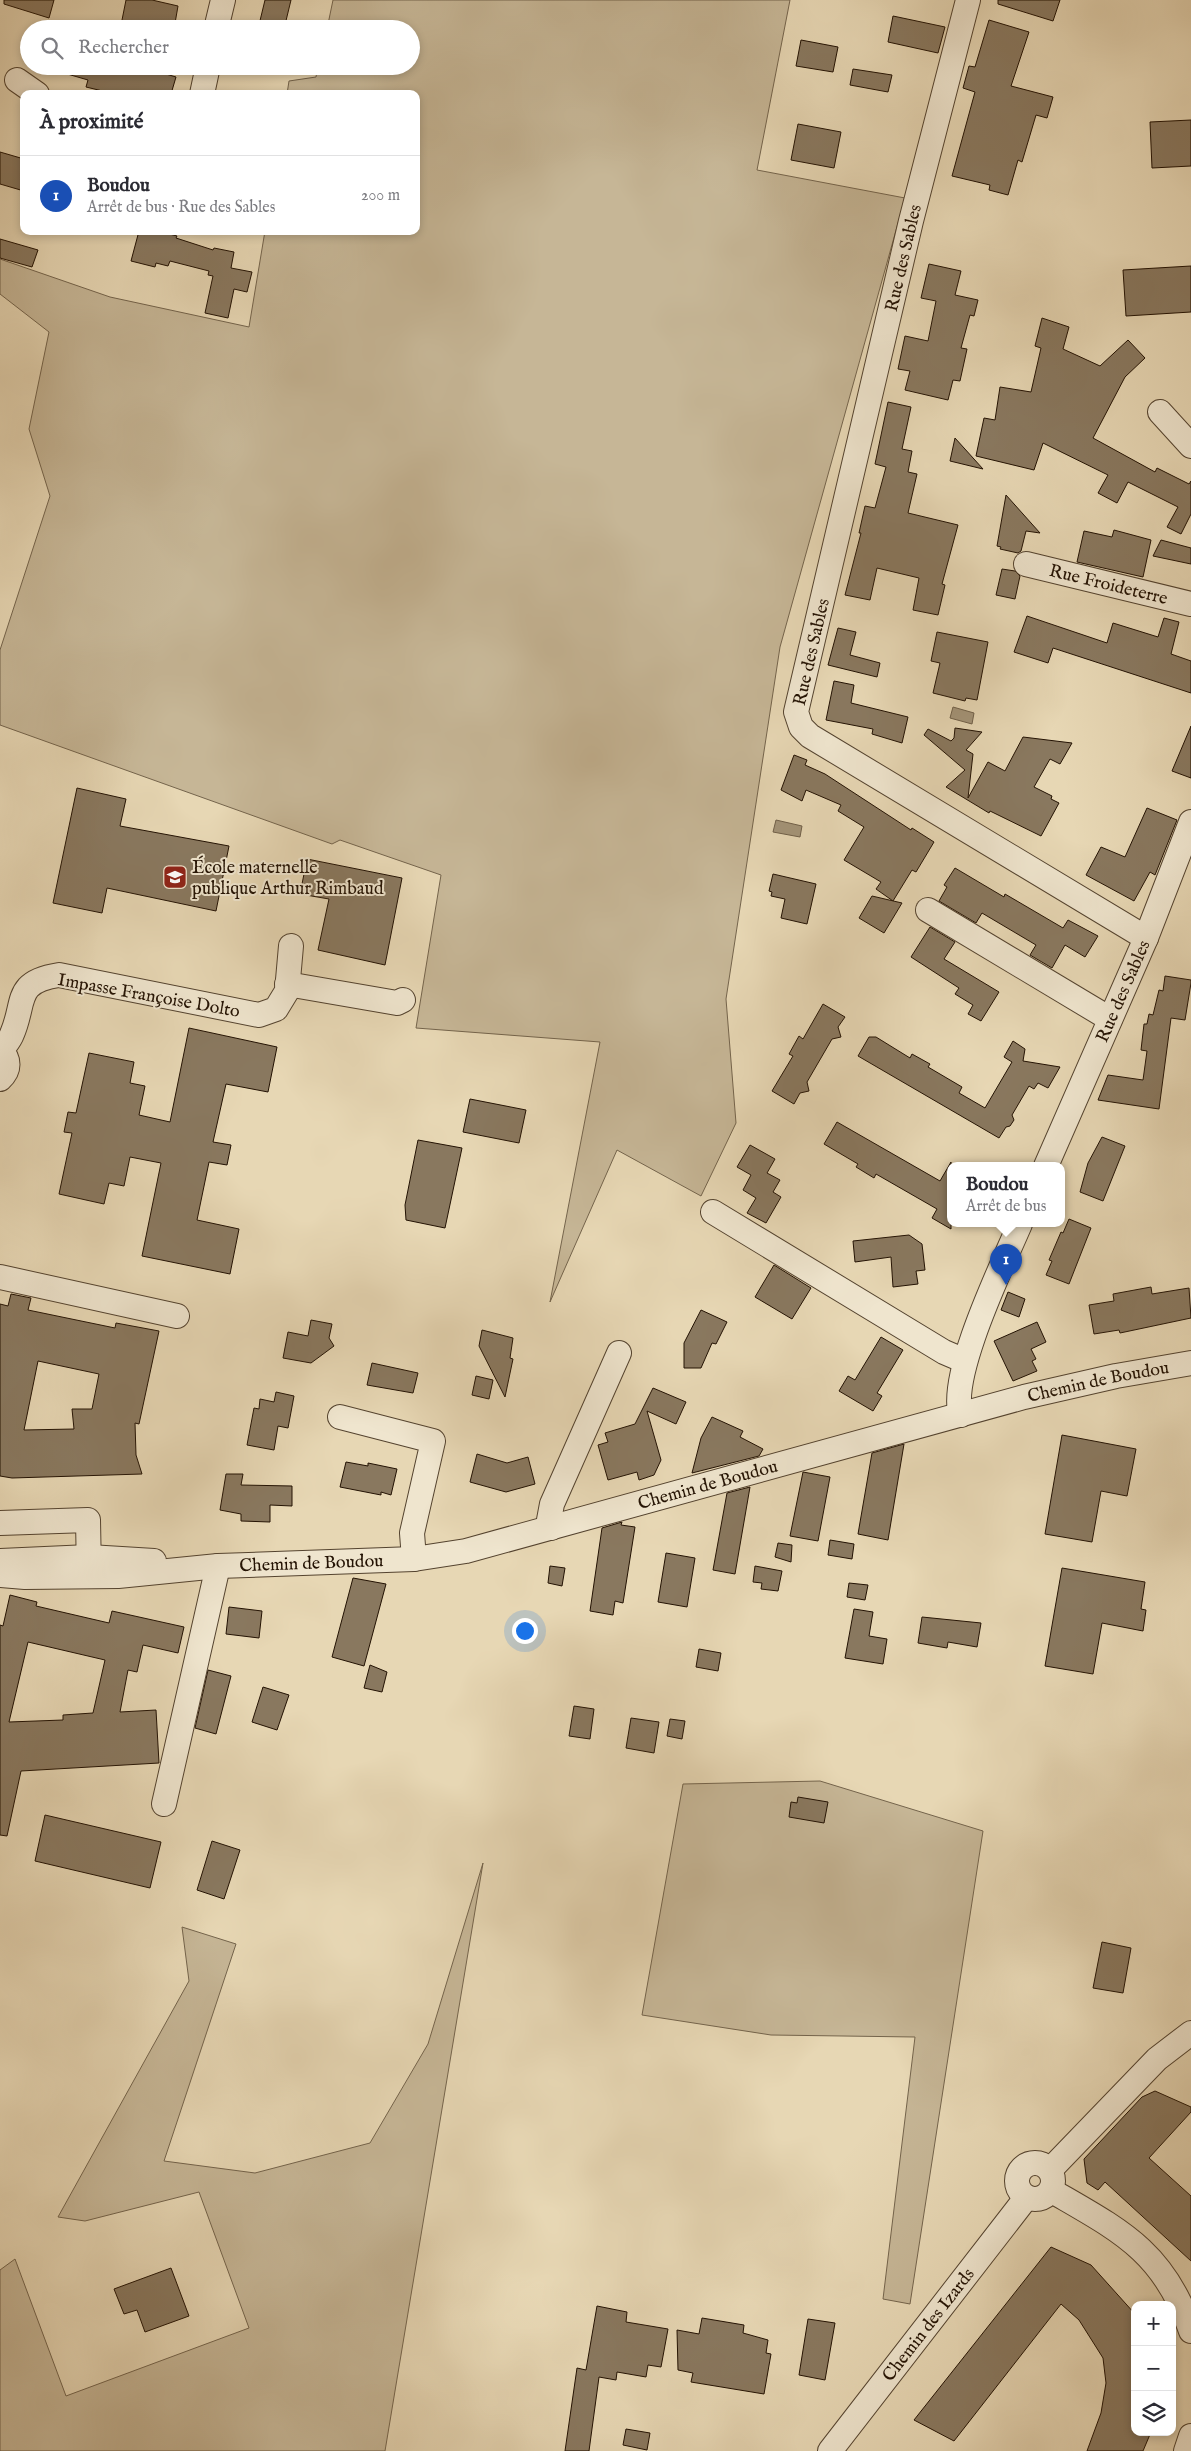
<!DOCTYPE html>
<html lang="fr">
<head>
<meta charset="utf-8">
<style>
	body { margin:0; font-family:"IM FELL English",serif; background:#f7f7f7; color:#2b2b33 }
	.controls { position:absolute; right:15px; bottom:15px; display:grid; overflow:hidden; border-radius:10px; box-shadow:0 2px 8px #0003 }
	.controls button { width:45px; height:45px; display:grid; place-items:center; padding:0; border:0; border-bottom:1px solid #e1e1e2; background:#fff; color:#2b2b33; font:25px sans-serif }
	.you { position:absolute; left:524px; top:1630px; width:18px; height:18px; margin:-12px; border:4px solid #fff; border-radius:50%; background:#1a73e8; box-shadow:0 0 0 8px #1a73e833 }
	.badge { display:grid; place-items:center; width:32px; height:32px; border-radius:50%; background:#8f2418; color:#fff; font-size:16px; font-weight:700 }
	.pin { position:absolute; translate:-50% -41px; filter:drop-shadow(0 1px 2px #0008) }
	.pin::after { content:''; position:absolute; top:26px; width:18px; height:15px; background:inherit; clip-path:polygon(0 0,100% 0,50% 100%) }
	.popup { position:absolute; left:947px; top:1162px; width:118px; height:65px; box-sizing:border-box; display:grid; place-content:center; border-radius:10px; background:#fff; filter:drop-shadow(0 1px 4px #0005); font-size:16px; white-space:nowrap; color:#7c7c81 }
	.popup b { font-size:19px; color:#2b2b33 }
	.popup::after { content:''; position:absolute; left:50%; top:100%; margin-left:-10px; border:10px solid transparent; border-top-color:#fff }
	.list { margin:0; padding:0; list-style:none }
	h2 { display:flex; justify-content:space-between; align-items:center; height:65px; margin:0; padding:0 20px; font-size:21px }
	h2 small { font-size:16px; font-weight:400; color:#7c7c81 }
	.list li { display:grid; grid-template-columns:32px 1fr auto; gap:15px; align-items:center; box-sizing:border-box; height:80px; padding:0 20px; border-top:1px solid #e1e1e2 }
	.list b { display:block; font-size:19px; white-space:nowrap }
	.list p { margin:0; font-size:16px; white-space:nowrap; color:#7c7c81 }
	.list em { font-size:16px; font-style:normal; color:#7c7c81 }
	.icon { flex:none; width:28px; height:28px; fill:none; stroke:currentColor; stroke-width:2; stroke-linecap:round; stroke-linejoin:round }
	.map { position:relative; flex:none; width:1191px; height:2451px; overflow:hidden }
	.search { position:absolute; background:#fff; box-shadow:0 2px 8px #0003; left:20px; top:20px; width:400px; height:55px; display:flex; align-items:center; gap:12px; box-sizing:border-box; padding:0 18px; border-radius:28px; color:#7c7c81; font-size:19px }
	.panel { position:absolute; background:#fff; box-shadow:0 2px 8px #0003; left:20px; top:90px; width:400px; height:145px; border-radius:10px }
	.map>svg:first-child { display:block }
	.green { fill:#c6b696; stroke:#74644c }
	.water { fill:#a49478; stroke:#706049 }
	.building { fill:#89785f; stroke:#231203; fill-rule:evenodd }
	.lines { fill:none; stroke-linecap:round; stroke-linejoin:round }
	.minor-casing { stroke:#54432f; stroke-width:26 }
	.minor { stroke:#efe5ce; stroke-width:24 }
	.labels { text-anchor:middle; stroke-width:4; stroke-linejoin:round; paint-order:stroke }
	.street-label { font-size:18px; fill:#231203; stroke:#efe5ce }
	.poi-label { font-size:18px; fill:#231203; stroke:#efe5ce; text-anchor:start }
</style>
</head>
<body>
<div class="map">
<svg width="1191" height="2451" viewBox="0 0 1191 2451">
	<rect width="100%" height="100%" fill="#e7d7b4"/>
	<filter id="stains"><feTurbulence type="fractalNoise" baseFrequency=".004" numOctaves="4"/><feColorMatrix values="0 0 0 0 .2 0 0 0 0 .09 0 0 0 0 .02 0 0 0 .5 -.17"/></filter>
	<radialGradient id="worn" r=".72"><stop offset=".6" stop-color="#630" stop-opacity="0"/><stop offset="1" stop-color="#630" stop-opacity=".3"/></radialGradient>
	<g class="green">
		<polygon points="333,0 790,0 757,170 905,198 780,647 726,999 736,1123 701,1196 617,1150 550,1302 600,1042 416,1028 441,875 340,840 332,844 0,725 0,650 50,496 29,429 49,332 0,294 0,259 110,297 249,327 265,231 416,231 416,94 287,94 289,81 316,77 318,66 411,66 411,29 327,29"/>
		<polygon points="820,1781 983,1831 910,2304 883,2299 915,2037 771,2035 642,2015 683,1784"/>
		<polygon points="483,1863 385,2451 0,2451 0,2270 15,2259 66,2396 249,2328 199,2192 85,2221 58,2217 189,1981 182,1927 236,1944 164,2161 255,2173 370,2143 428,2044"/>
	</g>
	<g class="water">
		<polygon points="953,707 974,713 972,724 950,718"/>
		<polygon points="776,820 802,826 800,837 773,832"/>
	</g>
	<g class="building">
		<polygon points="4,0 54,0 49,18 4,4"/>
		<polygon points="126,0 152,0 178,6 174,29 138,29 121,25"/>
		<polygon points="265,0 291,0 284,29 258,29"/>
		<polygon points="998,0 1060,0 1053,21 998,4"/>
		<polygon points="893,16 945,27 938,53 888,42"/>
		<polygon points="989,20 1029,32 1011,86 1053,97 1047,118 1036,115 1022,162 1018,160 1008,195 989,190 990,185 952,176 975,92 963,88 969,66 975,67"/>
		<polygon points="801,40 838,47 833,72 796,66"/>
		<polygon points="58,66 168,66 166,74 176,77 171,94 115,94 86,87 88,80 57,71"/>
		<polygon points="853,69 892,75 888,92 850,85"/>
		<polygon points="1191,120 1191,166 1152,168 1150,122"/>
		<polygon points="798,124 841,132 834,168 791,160"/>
		<polygon points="0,152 24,159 24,191 0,184"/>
		<polygon points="139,231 158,231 177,236 176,238 213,250 214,248 234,252 231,268 252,272 247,292 234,289 228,318 205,313 213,276 208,275 209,271 170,261 168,266 156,263 155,267 131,261"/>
		<polygon points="0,239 38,250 32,267 0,258"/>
		<polygon points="929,264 961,271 955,295 978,300 974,316 970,315 961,348 967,349 960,381 953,380 948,400 905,390 910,371 898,369 905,336 928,341 936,301 921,298"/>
		<polygon points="1191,266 1191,312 1126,316 1123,270"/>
		<polygon points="1042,318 1069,327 1063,349 1100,366 1128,340 1145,358 1125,377 1093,438 1155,472 1157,468 1189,484 1191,481 1191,514 1181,534 1167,527 1178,507 1128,482 1117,503 1098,493 1108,475 1043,443 1034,470 976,456 984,418 995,420 1000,387 1031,392 1041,348 1035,346"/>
		<polygon points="888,402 911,407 902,449 912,451 908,472 917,474 908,513 958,525 942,584 945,585 938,615 913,610 919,578 877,568 870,600 845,595 861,533 859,533 865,506 875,508 886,467 875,464"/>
		<polygon points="955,438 983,469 950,461"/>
		<polygon points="1006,495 1040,533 1026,531 1021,551 1018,553 1000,549 1001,547 997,546"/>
		<polygon points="1114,530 1151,540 1143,577 1077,562 1084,531 1112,537"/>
		<polygon points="1161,540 1191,548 1191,564 1153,556"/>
		<polygon points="1002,569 1015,571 1020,576 1015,599 996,595"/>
		<polygon points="1027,616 1107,643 1113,623 1158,637 1164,618 1179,622 1171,654 1191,661 1191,693 1053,648 1048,663 1014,652"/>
		<polygon points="838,628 856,632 850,655 880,663 877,677 828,665"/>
		<polygon points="937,632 988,642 977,700 966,698 965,701 933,693 940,663 931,661"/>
		<polygon points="834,681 854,685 851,703 908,717 902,743 872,734 873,729 826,720"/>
		<polygon points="1191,726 1191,778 1172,771"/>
		<polygon points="955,728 982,732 966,750 973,754 968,798 988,762 1005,771 1023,737 1072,743 1060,764 1050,759 1034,787 1052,796 1051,799 1059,803 1041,836 990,811 989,813 946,787 965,770 924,735 928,729 951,741 954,738"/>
		<polygon points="794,755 807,760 805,765 825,774 911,830 912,828 934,842 916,872 912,870 893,901 876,889 881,882 844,860 864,827 838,811 841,805 806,790 802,801 781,790"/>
		<polygon points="77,788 126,799 120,826 229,846 216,911 107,888 102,913 53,903"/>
		<polygon points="1147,808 1177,820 1155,875 1150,872 1134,901 1086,875 1101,847 1125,857"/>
		<polygon points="307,859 402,878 385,965 318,950 329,899 300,894"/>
		<polygon points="955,868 1004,897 1005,894 1063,928 1068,920 1098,936 1085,957 1065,945 1052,968 1030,955 1036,945 982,913 976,923 939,901 947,887 944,885"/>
		<polygon points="773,874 816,884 807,924 781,918 785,899 771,896 772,892 769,891"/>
		<polygon points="872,896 902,903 884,933 859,918"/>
		<polygon points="930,927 955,942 944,959 999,992 981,1021 968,1014 973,1005 955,994 959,988 911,957"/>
		<polygon points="1165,976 1191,980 1191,983 1185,1020 1171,1018 1159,1109 1098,1100 1108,1075 1143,1080 1147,1051 1141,1050 1144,1024 1147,1024 1149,1014 1153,1015 1159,990 1163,991"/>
		<polygon points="823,1004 845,1017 838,1027 841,1037 832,1039 807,1082 809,1091 800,1093 794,1104 772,1091 793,1056 789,1054 799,1036 803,1039"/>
		<polygon points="189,1028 277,1047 268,1092 226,1084 213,1142 231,1145 227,1165 209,1162 197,1220 239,1229 230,1274 142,1256 161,1163 130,1157 124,1186 109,1183 104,1204 59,1194 72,1133 64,1132 68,1112 76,1113 89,1053 134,1062 130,1083 145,1086 139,1115 170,1122"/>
		<polygon points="869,1037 876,1037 910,1058 912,1054 930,1064 928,1067 962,1087 959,1093 985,1108 1012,1062 1004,1057 1013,1041 1025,1049 1023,1061 1060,1067 1048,1088 1038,1083 1034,1089 1029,1086 1012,1115 1014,1120 1010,1126 1006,1127 999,1138 858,1056"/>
		<polygon points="470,1099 526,1110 519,1143 463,1132"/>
		<polygon points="837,1122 940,1181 951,1162 951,1229 932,1218 937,1209 876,1174 874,1178 856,1167 858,1164 824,1144"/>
		<polygon points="1102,1137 1125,1146 1103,1201 1080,1192 1088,1163"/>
		<polygon points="418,1140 462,1148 445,1228 406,1220 405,1205"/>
		<polygon points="750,1145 775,1159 767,1173 780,1180 773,1192 781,1197 766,1223 747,1213 756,1198 743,1190 751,1175 737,1167"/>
		<polygon points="1069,1219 1091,1228 1069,1284 1046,1275 1052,1261 1049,1260 1061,1232 1063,1233"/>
		<polygon points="909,1235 922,1244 925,1270 916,1271 918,1284 893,1287 891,1257 855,1262 853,1241"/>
		<polygon points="774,1265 811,1288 792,1319 755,1297"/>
		<polygon points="1151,1287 1152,1294 1189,1288 1191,1318 1120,1333 1119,1330 1094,1334 1089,1305 1114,1301 1113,1294"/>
		<polygon points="1008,1292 1025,1299 1019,1317 1001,1310"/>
		<path d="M11,1294L31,1298L28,1310L115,1328L116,1323L159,1331L139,1424L135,1423L136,1455L142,1474L12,1478L0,1476V1304L8,1306ZM38,1361L99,1374L92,1409H72L74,1429L24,1430Z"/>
		<polygon points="701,1310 727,1322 716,1344 712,1343 701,1368 684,1368 684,1343"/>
		<polygon points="311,1320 332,1324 329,1338 334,1346 311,1363 283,1358 288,1332 308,1336"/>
		<polygon points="1037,1322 1046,1342 1031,1349 1036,1359 1032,1361 1037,1371 1013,1381 994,1341"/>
		<polygon points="482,1330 513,1338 510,1358 513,1359 505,1397 479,1346"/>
		<polygon points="881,1337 903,1350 877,1393 882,1396 873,1411 839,1391 848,1376 855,1380"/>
		<polygon points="372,1363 418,1373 413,1393 367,1385"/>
		<polygon points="476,1376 493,1380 489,1399 472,1395"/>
		<polygon points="653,1388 686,1402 676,1424 647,1411 661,1460 654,1475 639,1480 637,1472 608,1480 598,1445 608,1442 605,1433 635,1424"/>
		<polygon points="276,1392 294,1396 288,1428 278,1426 274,1450 247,1445 254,1408 259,1409 260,1399 274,1402"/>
		<polygon points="712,1417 743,1431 740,1437 763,1449 759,1456 692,1473 701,1438"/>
		<polygon points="1062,1435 1136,1449 1127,1496 1101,1491 1092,1542 1045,1534"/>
		<polygon points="904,1444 888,1540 858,1534 872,1453"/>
		<polygon points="477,1454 507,1463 528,1457 535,1484 506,1492 470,1482"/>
		<polygon points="346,1462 368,1466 368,1463 397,1469 391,1495 381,1492 381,1495 340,1487"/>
		<polygon points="803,1472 830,1477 818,1541 790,1536"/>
		<polygon points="226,1474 243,1474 241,1485 292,1486 292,1506 270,1505 270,1522 241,1521 241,1514 220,1510"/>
		<polygon points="750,1487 735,1574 713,1570 727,1493"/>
		<polygon points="622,1522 621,1525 635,1527 623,1603 615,1601 613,1615 590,1611 602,1528"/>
		<polygon points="830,1540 854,1544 852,1559 828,1555"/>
		<polygon points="778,1543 792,1545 791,1562 775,1557"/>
		<polygon points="666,1553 695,1558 687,1607 658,1602"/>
		<polygon points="550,1566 565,1568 562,1586 548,1583"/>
		<polygon points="755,1566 782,1571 778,1591 761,1589 762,1583 753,1582"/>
		<polygon points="1062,1568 1145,1582 1141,1609 1146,1610 1143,1631 1102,1623 1093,1674 1045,1666"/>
		<polygon points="353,1578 386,1584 364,1666 332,1657"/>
		<polygon points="849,1583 868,1585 865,1600 847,1597"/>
		<path d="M10,1595L37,1602L36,1606L109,1623L112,1611L184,1627L178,1653L143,1645L137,1672L128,1670L120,1712L156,1710L159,1763L21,1771L7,1836L0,1835V1625L3,1626ZM28,1642L105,1660L93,1713L63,1715V1720L9,1722Z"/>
		<polygon points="229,1607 262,1611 259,1638 226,1634"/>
		<polygon points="854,1609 873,1612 869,1636 887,1639 883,1664 845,1658"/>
		<polygon points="922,1617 981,1623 977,1647 948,1642 947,1648 918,1643"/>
		<polygon points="699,1649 721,1653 718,1671 696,1667"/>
		<polygon points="370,1665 387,1672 382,1692 364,1688"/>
		<polygon points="208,1670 231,1676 216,1734 195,1728"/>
		<polygon points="263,1687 289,1695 277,1730 252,1722"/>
		<polygon points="574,1706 594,1709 590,1739 569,1736"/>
		<polygon points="631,1718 659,1722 654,1753 626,1748"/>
		<polygon points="670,1719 685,1721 682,1739 667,1736"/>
		<polygon points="798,1797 828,1802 824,1823 789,1817 791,1802 797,1803"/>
		<polygon points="45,1815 161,1842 150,1888 35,1861"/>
		<polygon points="212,1841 240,1850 224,1899 197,1890"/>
		<polygon points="1102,1942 1131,1948 1123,1993 1093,1988"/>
		<polygon points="1155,2091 1191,2107 1191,2112 1149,2158 1191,2196 1191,2261 1105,2182 1098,2190 1087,2183 1084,2159 1142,2097"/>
		<polygon points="1051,2247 1091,2265 1135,2314 1135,2432 1151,2432 1143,2451 1087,2451 1101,2413 1106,2383 1103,2358 1079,2320 1061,2304 954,2441 914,2420"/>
		<polygon points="171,2268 189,2316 145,2332 137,2310 124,2314 114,2289"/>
		<polygon points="597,2306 627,2312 626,2322 668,2329 661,2367 648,2365 646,2377 617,2372 616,2380 599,2377 589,2451 565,2451 577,2368 586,2370"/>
		<polygon points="702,2318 744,2325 743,2333 768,2340 766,2353 771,2354 764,2394 691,2382 693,2373 678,2370 677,2330 699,2334"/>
		<polygon points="808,2319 835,2323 825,2380 799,2375"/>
		<polygon points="626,2429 650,2433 647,2450 623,2445"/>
	</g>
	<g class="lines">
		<g class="minor-casing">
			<g id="minor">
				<polyline points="968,0 911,221 796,712 801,727 810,736 1146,938"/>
				<polyline points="216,29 223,0"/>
				<polyline points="17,80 37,94"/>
				<polyline points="202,94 208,66"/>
				<polyline points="1160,412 1191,446"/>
				<path id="s1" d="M1026,564L1191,604"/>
				<polyline points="928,910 1110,1019"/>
				<polyline points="287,984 397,1003 403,1000"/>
				<path d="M0,1050C10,1059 10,1070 0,1079"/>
				<path d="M1,1051C5,1045 10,1040 12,1034C26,1002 13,982 59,975L259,1015L276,1009L287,991L291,946"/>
				<path id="s2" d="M1046,1166L1146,938L1191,822"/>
				<polyline points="713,1212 944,1352 965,1361"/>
				<polyline points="0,1277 177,1316"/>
				<path d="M961,1415C948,1376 1003,1264 1020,1224"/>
				<polyline points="340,1417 433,1441 412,1533 414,1559"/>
				<polyline points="0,1523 88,1520 89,1573"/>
				<polyline points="551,1528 549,1520 552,1504 619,1353"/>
				<polyline points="0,1561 89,1557 154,1561"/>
				<path id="s3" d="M0,1575L25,1577L118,1576L218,1566L414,1559L466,1551L1024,1397L1116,1376L1191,1363"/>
				<polyline points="164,1804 218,1566"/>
				<circle cx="1035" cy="2181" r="18"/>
				<polyline points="1050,2170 1157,2059 1191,2033"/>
				<path d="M1052,2191C1119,2230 1164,2251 1191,2331"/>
				<path id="s4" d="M830,2451L1026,2198"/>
				<polyline points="1186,2451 1191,2436"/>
			</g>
		</g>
		<use href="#minor" class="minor"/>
	</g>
	<defs>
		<g id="school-square" transform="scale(1.25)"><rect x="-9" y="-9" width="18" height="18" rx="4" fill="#8f2418" stroke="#efe5ce"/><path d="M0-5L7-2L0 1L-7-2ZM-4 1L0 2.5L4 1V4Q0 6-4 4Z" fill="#fff"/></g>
	</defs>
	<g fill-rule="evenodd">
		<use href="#school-square" x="175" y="877"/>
	</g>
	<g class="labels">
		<g class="street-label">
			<text transform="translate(903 258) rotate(-77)" y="6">Rue des Sables</text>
			<text dy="6" stroke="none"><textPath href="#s1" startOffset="85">Rue Froideterre</textPath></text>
			<text transform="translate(811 652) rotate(-77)" y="6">Rue des Sables</text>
			<text dy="6" stroke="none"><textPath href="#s2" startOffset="191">Rue des Sables</textPath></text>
			<text transform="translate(149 995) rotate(10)" y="6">Impasse Françoise Dolto</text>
			<text dy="6" stroke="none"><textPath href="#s3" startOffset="1122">Chemin de Boudou</textPath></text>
			<text dy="6" stroke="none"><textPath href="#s3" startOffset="718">Chemin de Boudou</textPath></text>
			<text dy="6" stroke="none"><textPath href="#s3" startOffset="312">Chemin de Boudou</textPath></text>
			<text dy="6" stroke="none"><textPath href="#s4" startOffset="160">Chemin des Izards</textPath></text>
		</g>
		<g class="poi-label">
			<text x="192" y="873">École maternelle<tspan x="192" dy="21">publique Arthur Rimbaud</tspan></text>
		</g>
	</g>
	<rect width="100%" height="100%" filter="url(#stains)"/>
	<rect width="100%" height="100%" fill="url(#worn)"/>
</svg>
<div class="controls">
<button>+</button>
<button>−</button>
<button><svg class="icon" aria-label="layers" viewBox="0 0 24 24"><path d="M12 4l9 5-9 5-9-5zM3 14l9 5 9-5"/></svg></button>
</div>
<div class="you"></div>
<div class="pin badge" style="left:1006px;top:1285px;background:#1a4fb4">1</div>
<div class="popup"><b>Boudou</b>Arrêt de bus</div>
<div class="search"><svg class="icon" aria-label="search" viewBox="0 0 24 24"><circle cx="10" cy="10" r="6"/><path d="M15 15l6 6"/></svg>Rechercher</div>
<section class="panel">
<h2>À proximité<small></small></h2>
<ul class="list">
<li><span class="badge" style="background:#1a4fb4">1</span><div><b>Boudou</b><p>Arrêt de bus · Rue des Sables</p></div><em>200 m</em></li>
</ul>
</section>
</div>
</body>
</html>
